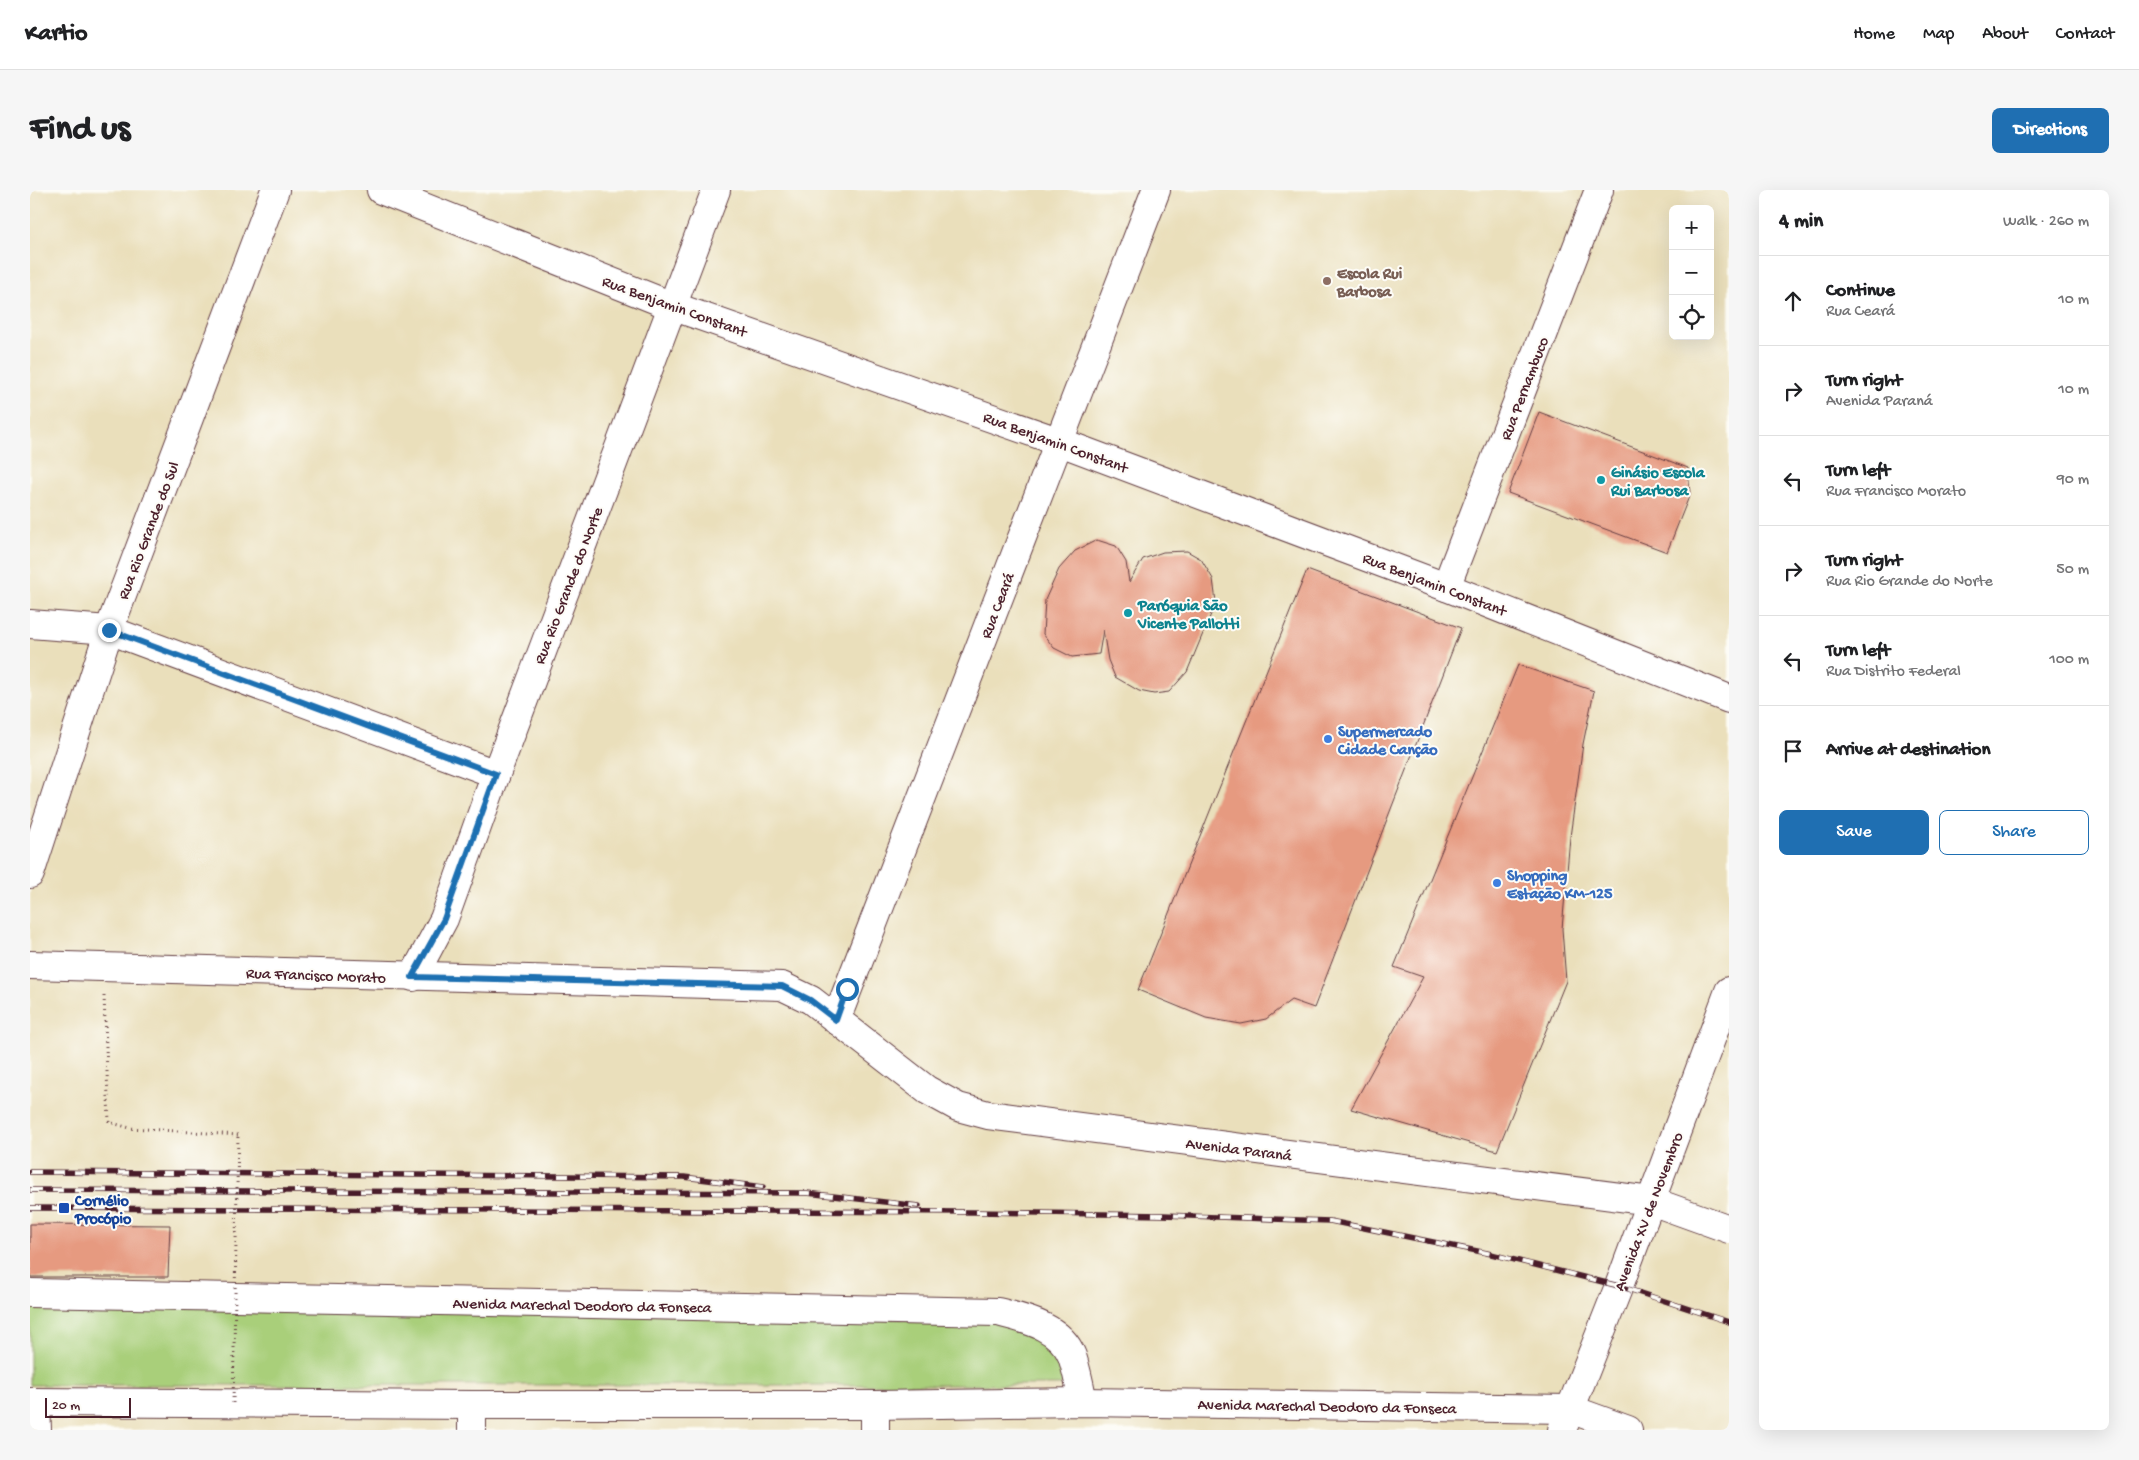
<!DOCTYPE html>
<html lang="en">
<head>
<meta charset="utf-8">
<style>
	body { margin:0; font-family:"Gochi Hand",sans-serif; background:#f6f6f6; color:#202124 }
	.controls { position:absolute; right:15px; top:15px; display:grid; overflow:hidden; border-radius:8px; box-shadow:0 5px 20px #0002 }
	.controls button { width:45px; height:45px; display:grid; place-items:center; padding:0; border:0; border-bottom:1px solid #e0e0e0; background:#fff; color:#202124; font:25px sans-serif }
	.scale { position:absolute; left:15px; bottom:12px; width:86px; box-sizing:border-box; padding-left:5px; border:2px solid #4a1f2b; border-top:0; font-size:14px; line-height:18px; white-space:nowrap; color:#4a1f2b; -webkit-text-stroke:4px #fdfcf7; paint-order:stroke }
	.stop { position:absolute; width:15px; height:15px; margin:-11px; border:4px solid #1f6fb2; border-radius:50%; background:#fff }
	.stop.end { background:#1f6fb2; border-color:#fff; box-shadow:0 1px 5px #0008 }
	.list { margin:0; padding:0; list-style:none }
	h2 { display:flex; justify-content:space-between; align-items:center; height:65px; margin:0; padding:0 20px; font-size:21px }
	h2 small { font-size:16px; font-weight:400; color:#757577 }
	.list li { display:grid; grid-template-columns:32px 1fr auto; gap:15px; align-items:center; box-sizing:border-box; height:90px; padding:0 20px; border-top:1px solid #e0e0e0 }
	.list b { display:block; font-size:19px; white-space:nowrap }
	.list p { margin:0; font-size:16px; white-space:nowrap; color:#757577 }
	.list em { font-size:16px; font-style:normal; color:#757577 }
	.actions { display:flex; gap:10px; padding:15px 20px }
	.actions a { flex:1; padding:11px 0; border:1px solid #1f6fb2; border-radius:8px; text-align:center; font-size:18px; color:#1f6fb2 }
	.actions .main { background:#1f6fb2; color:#fff }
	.icon { flex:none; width:28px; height:28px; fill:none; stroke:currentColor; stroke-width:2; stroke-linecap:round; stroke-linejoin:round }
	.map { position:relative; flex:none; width:1699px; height:1240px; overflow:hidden; border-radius:8px }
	header { display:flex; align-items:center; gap:30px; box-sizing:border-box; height:70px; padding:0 25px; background:#fff; border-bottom:1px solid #e0e0e0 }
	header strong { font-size:24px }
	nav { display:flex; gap:28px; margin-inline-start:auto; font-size:18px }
	.intro { display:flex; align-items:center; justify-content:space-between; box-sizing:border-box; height:120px; padding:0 30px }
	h1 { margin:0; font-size:35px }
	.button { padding:12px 22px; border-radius:8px; background:#1f6fb2; color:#fff; font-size:18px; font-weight:700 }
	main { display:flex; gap:30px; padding:0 30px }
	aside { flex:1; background:#fff; border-radius:8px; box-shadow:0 5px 20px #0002 }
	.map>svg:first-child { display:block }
	.green { fill:#a9cf7a; stroke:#7a7752 }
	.building { fill:#e69a80 }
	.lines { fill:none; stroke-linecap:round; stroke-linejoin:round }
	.minor-casing { stroke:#623c41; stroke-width:30 }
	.tertiary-casing { stroke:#623c41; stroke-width:30 }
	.path { stroke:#623c41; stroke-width:3; stroke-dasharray:1 4; stroke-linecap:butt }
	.minor { stroke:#fff; stroke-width:28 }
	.tertiary { stroke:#fff; stroke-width:28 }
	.rail-casing { stroke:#4a1f2b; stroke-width:5.5 }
	.rail { stroke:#fdfcf7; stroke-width:4; stroke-dasharray:11; stroke-linecap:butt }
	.path-bridge { stroke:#623c41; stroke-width:3; stroke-dasharray:1 4; stroke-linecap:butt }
	.route { stroke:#1f6fb2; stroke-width:6 }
	.education-dot { fill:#8d6e63; stroke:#fdfcf7; stroke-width:2 }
	.culture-dot { fill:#0f9aa8; stroke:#fdfcf7; stroke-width:2 }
	.shop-dot { fill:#3f7fe0; stroke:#fdfcf7; stroke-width:2 }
	.transit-dot { fill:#1a4fb4; stroke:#fdfcf7; stroke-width:2 }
	.labels { text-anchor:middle; stroke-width:4; stroke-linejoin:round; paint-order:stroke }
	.education-label { font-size:16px; font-weight:bold; fill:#785e54; stroke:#fdfcf7; text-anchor:start }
	.street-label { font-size:16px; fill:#4a1f2b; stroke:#fdfcf7 }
	.culture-label { font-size:16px; font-weight:bold; fill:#0d838f; stroke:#fdfcf7; text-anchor:start }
	.shop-label { font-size:16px; font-weight:bold; fill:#366cbe; stroke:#fdfcf7; text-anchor:start }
	.transit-label { font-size:16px; font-weight:bold; fill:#164399; stroke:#fdfcf7; text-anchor:start }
</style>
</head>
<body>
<header>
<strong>Kartio</strong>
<nav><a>Home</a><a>Map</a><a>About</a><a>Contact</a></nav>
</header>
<div class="intro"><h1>Find us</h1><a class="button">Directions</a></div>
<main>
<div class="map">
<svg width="1699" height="1240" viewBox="0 0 1699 1240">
	<rect width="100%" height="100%" fill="#fdfcf7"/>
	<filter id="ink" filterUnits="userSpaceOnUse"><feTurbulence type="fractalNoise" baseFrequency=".02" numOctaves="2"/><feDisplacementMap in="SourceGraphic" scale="10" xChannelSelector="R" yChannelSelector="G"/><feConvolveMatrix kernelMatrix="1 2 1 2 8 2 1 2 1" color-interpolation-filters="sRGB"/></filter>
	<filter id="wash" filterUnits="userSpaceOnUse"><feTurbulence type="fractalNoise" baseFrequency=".0096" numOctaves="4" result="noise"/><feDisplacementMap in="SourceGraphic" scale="20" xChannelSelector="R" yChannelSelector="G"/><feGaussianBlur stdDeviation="1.12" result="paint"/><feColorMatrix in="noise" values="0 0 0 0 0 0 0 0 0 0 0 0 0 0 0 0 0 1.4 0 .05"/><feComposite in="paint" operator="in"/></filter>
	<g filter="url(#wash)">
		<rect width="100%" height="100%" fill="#eadfbb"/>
		<polygon class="green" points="0,1112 967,1131 993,1138 1028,1160 1036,1195 0,1195"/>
		<g id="blocks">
			<g class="building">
				<polygon points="1509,222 1658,278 1660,304 1637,362 1478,303"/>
				<polygon points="1067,350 1086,356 1096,372 1099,392 1113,369 1133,362 1157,361 1171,369 1183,389 1186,412 1157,482 1139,502 1124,504 1109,501 1085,487 1078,470 1073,440 1069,464 1042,467 1024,458 1013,444 1015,410 1029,379 1045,361"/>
				<polygon points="1277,380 1431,438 1284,818 1261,810 1236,829 1211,834 1176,828 1108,800"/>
				<polygon points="1488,475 1564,501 1553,554 1540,647 1532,739 1536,791 1467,961 1321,919 1393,787 1364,777"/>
				<polygon points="0,1034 140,1035 138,1087 0,1087"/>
			</g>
		</g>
	</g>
	<g filter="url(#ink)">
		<use href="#blocks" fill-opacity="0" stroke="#623c41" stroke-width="1"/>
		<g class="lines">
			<g class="minor-casing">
				<g id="minor">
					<polyline points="351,0 642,116 1030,252 1416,397 1699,509"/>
					<polyline points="1416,397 1569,0"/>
					<polyline points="0,434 79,440 466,584"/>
					<polyline points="0,684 79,440 245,0"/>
					<polyline points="0,775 752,796 781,810 897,900 928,917 958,925 1621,1011"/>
					<polyline points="383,787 414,729 466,584 686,0"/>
					<polyline points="806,830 1126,0"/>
					<path d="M0,1103L968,1122C995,1129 1030,1136 1042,1166C1047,1181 1050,1197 1053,1212"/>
					<polyline points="6,1212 7,1240"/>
					<polyline points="442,1215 442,1240"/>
					<polyline points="1540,1219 1598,1240"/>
					<polyline points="845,1240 845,1215"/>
				</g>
			</g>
			<g class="tertiary-casing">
				<g id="tertiary">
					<polyline points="1621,1011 1699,1039"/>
					<polyline points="0,1212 442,1215 845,1215 1053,1212 1540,1219"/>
					<polyline points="1532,1240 1589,1096 1699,801"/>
				</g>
			</g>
			<polyline class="path" points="74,806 79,932 100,938 208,945"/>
			<use href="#minor" class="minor"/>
			<use href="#tertiary" class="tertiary"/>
			<g class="rail-casing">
				<g id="rail">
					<polyline points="0,982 654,987 733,997"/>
					<polyline points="0,1000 777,1003 889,1016"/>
					<polyline points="0,1018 944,1022 1133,1025 1300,1031 1457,1063 1589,1096 1699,1132"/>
				</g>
			</g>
			<use href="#rail" class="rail"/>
			<polyline class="path-bridge" points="203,1213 208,945"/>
		</g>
	</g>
	<g class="lines" filter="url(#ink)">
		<polyline class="route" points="79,440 466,584 414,729 382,787 752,796 780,810 806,830 817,799"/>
	</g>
	<circle class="education-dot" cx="1297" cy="91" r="5"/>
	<g class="culture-dot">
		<circle cx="1571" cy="290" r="5"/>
		<circle cx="1098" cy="423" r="5"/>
	</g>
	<g class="shop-dot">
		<circle cx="1298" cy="549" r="5"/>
		<circle cx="1467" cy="693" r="5"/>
	</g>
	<rect class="transit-dot" x="28" y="1012" width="12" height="12" rx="2.5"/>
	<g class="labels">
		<g class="education-label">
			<text x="1307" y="88">Escola Rui<tspan x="1307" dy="18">Barbosa</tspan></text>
		</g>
		<g class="street-label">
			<text transform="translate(645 115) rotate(20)" y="6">Rua Benjamin Constant</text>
			<text transform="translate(1493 198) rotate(-69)" y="6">Rua Pernambuco</text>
			<text transform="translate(1026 251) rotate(20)" y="6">Rua Benjamin Constant</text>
			<text transform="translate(117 340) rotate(-69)" y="6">Rua Rio Grande do Sul</text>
			<text transform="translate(1405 393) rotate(21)" y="6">Rua Benjamin Constant</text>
			<text transform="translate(537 395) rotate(-69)" y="6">Rua Rio Grande do Norte</text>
			<text transform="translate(966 415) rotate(-69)" y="6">Rua Ceará</text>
			<text transform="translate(286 784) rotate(2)" y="6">Rua Francisco Morato</text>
			<text transform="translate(1209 958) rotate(7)" y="6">Avenida Paraná</text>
			<text transform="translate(1617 1021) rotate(-69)" y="6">Avenida XV de Novembro</text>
			<text transform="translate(552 1114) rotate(1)" y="6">Avenida Marechal Deodoro da Fonseca</text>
			<text transform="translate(1297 1215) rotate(1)" y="6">Avenida Marechal Deodoro da Fonseca</text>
		</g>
		<g class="culture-label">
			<text x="1581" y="287">Ginásio Escola<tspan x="1581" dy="18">Rui Barbosa</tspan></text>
			<text x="1108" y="420">Paróquia São<tspan x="1108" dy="18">Vicente Pallotti</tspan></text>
		</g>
		<g class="shop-label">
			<text x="1308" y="546">Supermercado<tspan x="1308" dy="18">Cidade Canção</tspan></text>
			<text x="1477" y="690">Shopping<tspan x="1477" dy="18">Estação KM-125</tspan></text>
		</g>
		<g class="transit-label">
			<text x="45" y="1015">Cornélio<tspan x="45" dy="18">Procópio</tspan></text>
		</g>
	</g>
</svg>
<div class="controls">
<button>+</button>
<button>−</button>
<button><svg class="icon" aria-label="locate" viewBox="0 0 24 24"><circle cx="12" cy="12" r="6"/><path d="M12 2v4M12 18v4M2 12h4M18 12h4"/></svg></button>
</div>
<div class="scale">20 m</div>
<div class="stop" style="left:817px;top:799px"></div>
<div class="stop end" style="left:79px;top:440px"></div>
</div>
<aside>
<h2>4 min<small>Walk · 260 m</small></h2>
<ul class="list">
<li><svg class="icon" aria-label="ahead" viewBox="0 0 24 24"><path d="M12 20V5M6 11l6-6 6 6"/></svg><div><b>Continue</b><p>Rua Ceará</p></div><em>10 m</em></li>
<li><svg class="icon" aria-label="right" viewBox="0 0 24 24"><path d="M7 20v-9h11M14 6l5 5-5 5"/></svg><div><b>Turn right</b><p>Avenida Paraná</p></div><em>10 m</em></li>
<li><svg class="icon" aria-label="left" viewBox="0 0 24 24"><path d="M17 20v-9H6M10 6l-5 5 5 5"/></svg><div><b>Turn left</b><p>Rua Francisco Morato</p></div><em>90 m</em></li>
<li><svg class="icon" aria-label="right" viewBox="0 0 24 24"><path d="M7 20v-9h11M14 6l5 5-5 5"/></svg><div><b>Turn right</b><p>Rua Rio Grande do Norte</p></div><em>50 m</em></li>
<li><svg class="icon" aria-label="left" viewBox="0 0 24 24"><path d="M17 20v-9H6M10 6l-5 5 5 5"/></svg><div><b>Turn left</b><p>Rua Distrito Federal</p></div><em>100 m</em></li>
<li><svg class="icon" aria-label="arrive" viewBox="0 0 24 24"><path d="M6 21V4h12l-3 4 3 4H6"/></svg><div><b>Arrive at destination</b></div></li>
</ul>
<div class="actions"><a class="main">Save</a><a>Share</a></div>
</aside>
</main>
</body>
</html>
